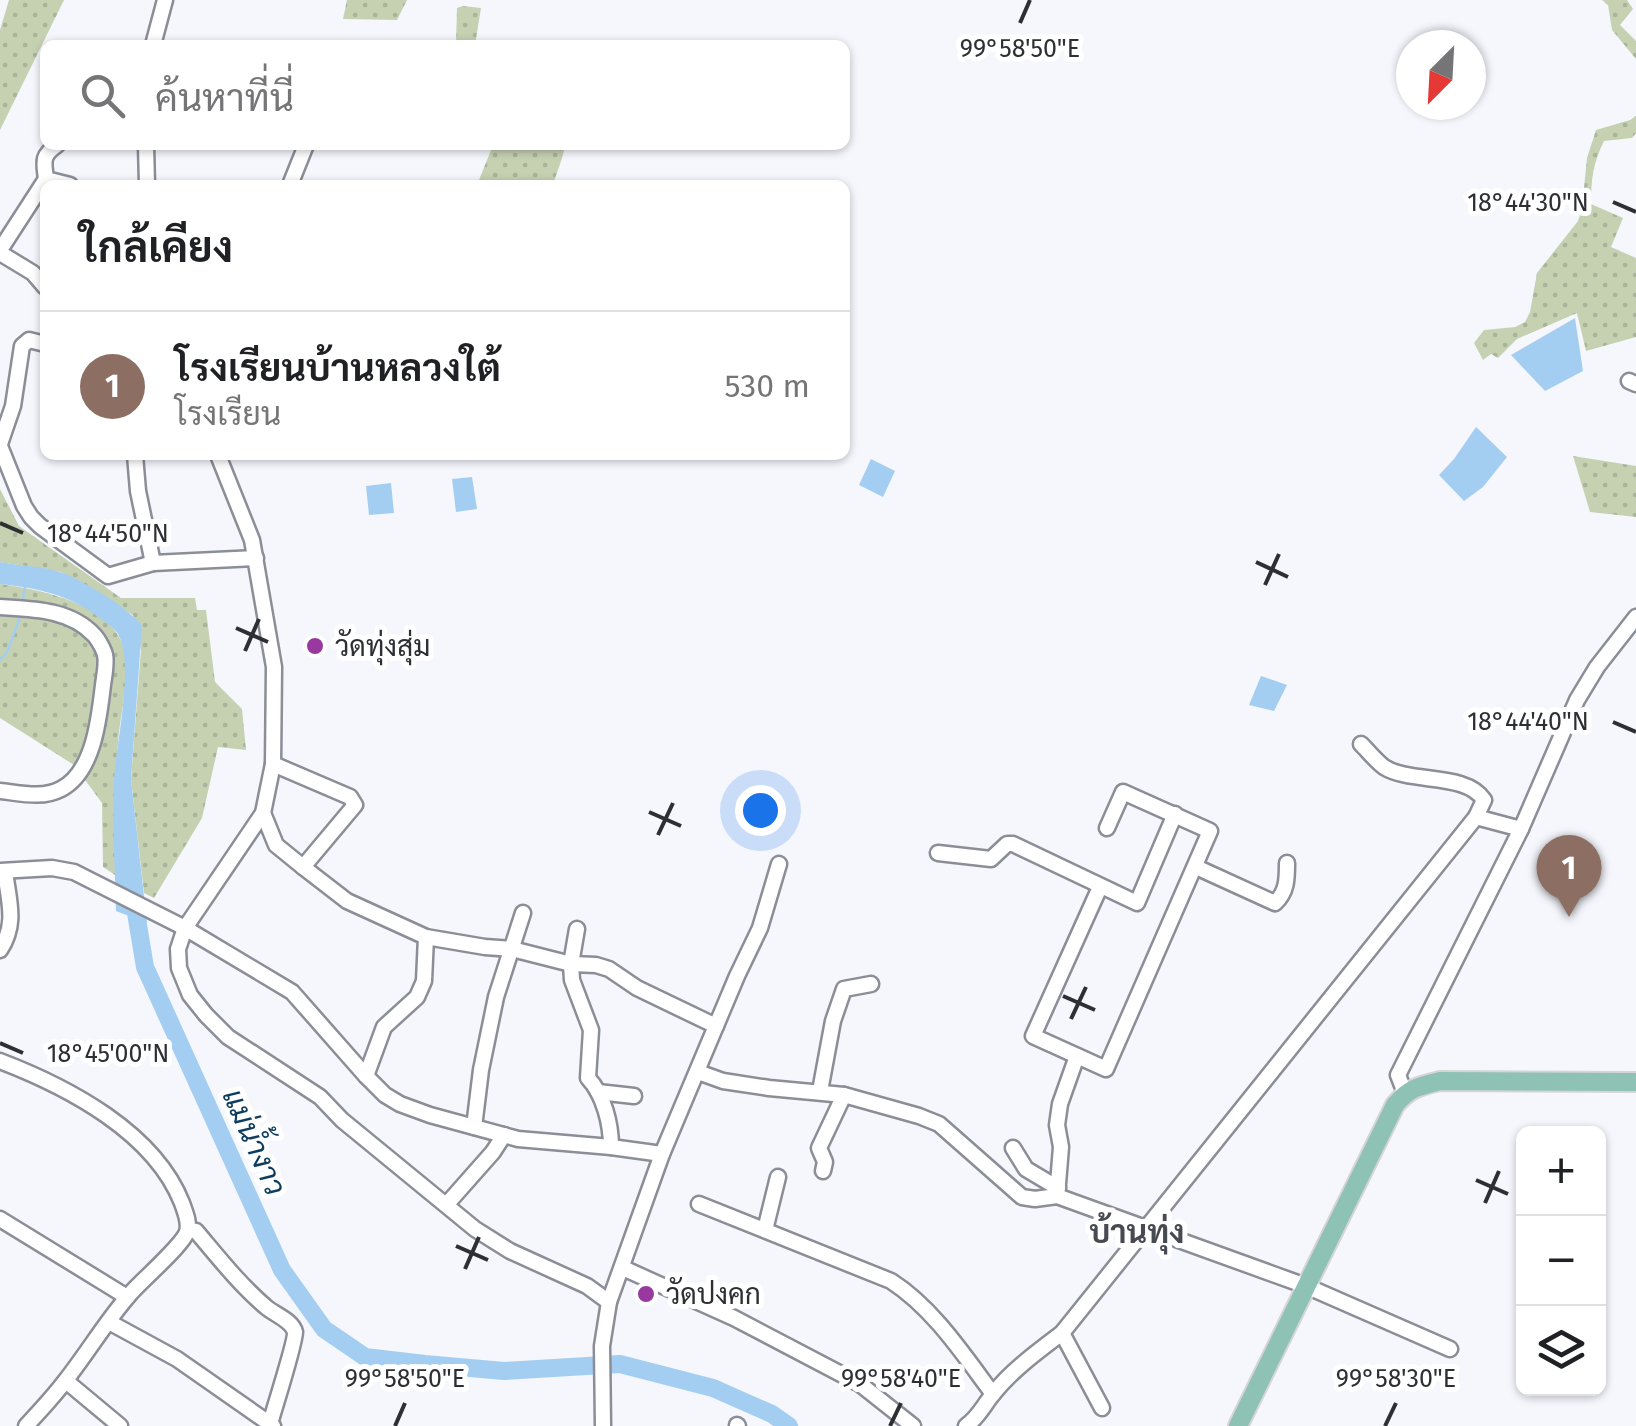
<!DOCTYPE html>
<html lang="th">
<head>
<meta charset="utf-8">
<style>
	body { margin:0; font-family:"Fira Sans",Sarabun,sans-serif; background:#f2f2f2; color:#202124 }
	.controls { position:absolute; right:30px; bottom:30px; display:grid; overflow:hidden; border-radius:15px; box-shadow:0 2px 8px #0004 }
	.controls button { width:90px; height:90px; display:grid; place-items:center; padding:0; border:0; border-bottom:2px solid #e0e0e0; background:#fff; color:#202124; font:50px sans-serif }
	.compass { position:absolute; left:1396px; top:30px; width:90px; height:90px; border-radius:50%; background:#fff; box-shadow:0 2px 8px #0004; rotate:204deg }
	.you { position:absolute; left:760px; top:810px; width:35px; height:35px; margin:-25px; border:8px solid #fff; border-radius:50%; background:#1a73e8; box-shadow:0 0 0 15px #1a73e833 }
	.badge { display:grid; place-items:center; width:65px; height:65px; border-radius:50%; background:#99389f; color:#fff; font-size:32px; font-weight:700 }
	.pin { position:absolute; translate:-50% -82px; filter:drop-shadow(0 2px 5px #0008) }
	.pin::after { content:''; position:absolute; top:52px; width:35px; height:30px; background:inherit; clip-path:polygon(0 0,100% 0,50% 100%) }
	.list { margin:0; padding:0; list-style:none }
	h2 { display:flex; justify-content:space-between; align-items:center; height:130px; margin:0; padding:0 40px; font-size:42px }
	h2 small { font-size:32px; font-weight:400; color:#757577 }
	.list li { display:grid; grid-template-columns:65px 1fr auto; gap:30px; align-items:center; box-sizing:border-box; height:150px; padding:0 40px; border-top:2px solid #e0e0e0 }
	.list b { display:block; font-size:38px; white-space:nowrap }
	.list p { margin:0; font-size:32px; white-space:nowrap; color:#757577 }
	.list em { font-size:32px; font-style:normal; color:#757577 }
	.icon { flex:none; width:55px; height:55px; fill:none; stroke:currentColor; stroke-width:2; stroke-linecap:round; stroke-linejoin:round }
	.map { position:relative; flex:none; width:1636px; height:1426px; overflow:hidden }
	.search { position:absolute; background:#fff; box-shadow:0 2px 8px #0004; left:40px; top:40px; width:810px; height:110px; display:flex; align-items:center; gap:25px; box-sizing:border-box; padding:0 35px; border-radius:15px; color:#757577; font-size:38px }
	.panel { position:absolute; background:#fff; box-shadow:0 2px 8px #0004; left:40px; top:180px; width:810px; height:280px; border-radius:15px }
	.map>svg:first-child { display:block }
	.grass { fill:url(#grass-dots) }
	.water { fill:#a4cef1 }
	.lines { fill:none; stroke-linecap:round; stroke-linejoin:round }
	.stream { stroke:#a4cef1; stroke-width:2.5 }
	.river { stroke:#a4cef1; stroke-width:18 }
	.minor-casing { stroke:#8b8e97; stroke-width:19 }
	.major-casing { stroke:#d5d5d6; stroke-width:22 }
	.minor { stroke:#fff; stroke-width:14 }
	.major { stroke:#8ec2b5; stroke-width:18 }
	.ticks { fill:none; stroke:#2e2f33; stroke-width:4 }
	.poi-dot { fill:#99389f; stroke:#fff; stroke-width:4 }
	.labels { text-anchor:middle; stroke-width:10; stroke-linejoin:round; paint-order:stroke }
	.poi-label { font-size:28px; fill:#2e2f33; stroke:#fff; text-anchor:start }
	.water-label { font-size:30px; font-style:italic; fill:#0c3d5e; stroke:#fff }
	.quarter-label { font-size:32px; font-weight:bold; fill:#484a52; stroke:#fff }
	.ticks-label { font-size:25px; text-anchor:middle; fill:#2e2f33; stroke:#fff; stroke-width:10; stroke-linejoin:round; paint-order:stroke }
</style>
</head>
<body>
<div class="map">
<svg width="1636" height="1426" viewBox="0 0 1636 1426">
	<defs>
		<pattern id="grass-dots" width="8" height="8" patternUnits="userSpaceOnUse" patternTransform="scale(2.5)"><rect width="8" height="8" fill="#c6d1b2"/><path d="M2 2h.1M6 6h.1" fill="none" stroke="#aab49a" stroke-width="1.8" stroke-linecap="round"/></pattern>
	</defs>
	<rect width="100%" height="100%" fill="#f5f7fd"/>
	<g class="grass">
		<polygon points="9,0 64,0 0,130 0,30"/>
		<polygon points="347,0 407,0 397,20 343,19"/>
		<polygon points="1602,0 1627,0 1633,9 1620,25 1636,41 1636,59 1612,30 1608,5"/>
		<polygon points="463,6 481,8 475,45 456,45 457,8"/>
		<path d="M1636,116V133L1632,138L1604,141C1593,163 1591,180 1591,204L1623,218L1611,247L1636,258V337L1586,351L1577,313L1517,339L1498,358L1491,354L1483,360L1474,343L1484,330L1515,327L1525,322L1530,312L1537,273L1578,221L1582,208L1587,158L1596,130L1630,120Z"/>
		<path d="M493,145H565C563,159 557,171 553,185H477Z"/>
		<polygon points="1573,456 1636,466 1636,517 1590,512"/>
		<polygon points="0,489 19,526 121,598 195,598 197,610 206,610 215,682 242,709 246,750 218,747 202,818 154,898 144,893 131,779 141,650 133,615 61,572 0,562"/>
		<path d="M0,584C39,589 113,604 124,649C131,678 120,713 118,743C114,787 115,831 115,875L103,867L102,803L74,765L0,718Z"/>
	</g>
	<g class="water">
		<polygon points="1575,318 1583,371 1545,391 1511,355"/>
		<polygon points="1476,427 1507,457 1483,487 1464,501 1439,475 1454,459"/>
		<polygon points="871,459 895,471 883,497 859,485"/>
		<polygon points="472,477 477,509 456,512 452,479"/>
		<polygon points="391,483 394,513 369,515 366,486"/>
		<path d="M0,562C20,566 44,566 63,573C85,582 128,607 142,626L131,779L147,923L116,911C115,868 112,823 114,780C116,743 135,664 118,634C114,628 107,623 101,619C71,595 37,588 0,584Z"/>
		<polygon points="1261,676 1287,685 1274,711 1249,705"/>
	</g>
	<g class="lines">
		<g class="stream">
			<polyline points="22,604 25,587"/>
			<polyline points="0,660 7,652 20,617"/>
		</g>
		<polyline class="river" points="133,895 145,967 282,1270 324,1329 365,1357 425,1364 504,1371 620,1364 713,1388 772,1414 789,1426"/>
		<g class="minor-casing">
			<g id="minor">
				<polyline points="153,45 165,0"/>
				<path d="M57,145C41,156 44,162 46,179L70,185"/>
				<polyline points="146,145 147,185"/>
				<polyline points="290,185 306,145"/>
				<polyline points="0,250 46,179"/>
				<polyline points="0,253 33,273 45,287"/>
				<polyline points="1629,381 1636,384"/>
				<polyline points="0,444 13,406 22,346 29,340 45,344"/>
				<polyline points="0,446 24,506 31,517 40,526 108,576 153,563"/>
				<polyline points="135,455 138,491 153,563 256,558"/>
				<polyline points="218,455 252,540 274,667 273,764 263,813 185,928 178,949 179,968 190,995 206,1015 228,1037 320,1097 342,1120 475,1229 510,1251 587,1286 609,1302"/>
				<path d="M0,607C32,609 70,609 94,635C98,639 104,650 105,655C107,663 104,677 103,685C99,718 94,772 61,789C42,799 20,793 0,791"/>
				<path d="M1361,744C1368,751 1376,761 1384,767C1411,784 1466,772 1484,800L1476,817"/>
				<polyline points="273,764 350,797 355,805 303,867 347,901 426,937 485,947 512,949 571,964 596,965 609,969 637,988 716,1026"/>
				<polyline points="263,813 276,845 303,867"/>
				<polyline points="938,853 991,859 1007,844 1013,844 1137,903 1175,814"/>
				<path d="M1196,867L1275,903C1287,892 1287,879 1287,863"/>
				<polyline points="0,871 52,868 74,872 185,928 292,992 366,1076 385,1095 400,1104 430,1115 518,1139 611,1147 662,1154"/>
				<polyline points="1100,887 1033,1036 1106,1069 1210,831 1123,792 1107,828"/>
				<path d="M577,929L571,964L572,980L591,1030L588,1078C604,1095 611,1124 611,1147"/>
				<path d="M0,950C17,924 9,902 5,872"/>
				<path d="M0,1061C68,1087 154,1132 182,1203C185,1212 190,1222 187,1232C182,1246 142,1280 130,1294C107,1320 88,1352 66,1380C54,1396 40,1411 26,1426"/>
				<polyline points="698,1072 723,1081 769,1088 844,1095 919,1116 939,1124 1022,1197 1035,1199 1057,1196 1306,1286 1450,1349"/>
				<polyline points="366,1076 384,1027 417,997 424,981 426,937"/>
				<polyline points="820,1091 833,1021 844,989 871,984"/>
				<polyline points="598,1092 634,1096"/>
				<polyline points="1405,1093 1398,1075 1521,829 1577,700 1597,667 1636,617"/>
				<polyline points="474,1127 481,1070 496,997 523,913"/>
				<polyline points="1013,1148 1026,1169 1058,1188"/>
				<polyline points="823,1171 825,1162 819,1148 844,1095"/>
				<polyline points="1057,1196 1061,1147 1057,1125 1060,1104 1077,1056"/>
				<polyline points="447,1204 493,1152 504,1135"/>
				<path d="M699,1204L891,1281C933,1308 963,1354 993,1394"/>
				<polyline points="0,1219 127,1297"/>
				<path d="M188,1230L196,1231C218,1257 240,1285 266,1307C275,1315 292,1320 295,1332C296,1341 274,1409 270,1424"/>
				<polyline points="765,1230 778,1177"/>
				<polyline points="623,1268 734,1318 860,1384 913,1426"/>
				<polyline points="109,1322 177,1359 273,1426"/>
				<polyline points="1062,1333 1102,1408"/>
				<polyline points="66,1381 120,1426"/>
				<polyline points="737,1425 738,1426"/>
				<polyline points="603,1426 602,1346 609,1302 662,1154 737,976 760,928 779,864"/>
				<path d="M966,1426C979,1417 983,1406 993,1394C1011,1371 1038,1351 1062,1333L1476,817L1521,829"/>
			</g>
		</g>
		<g class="major-casing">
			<path id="major" d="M1238,1426L1395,1105C1409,1088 1419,1086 1440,1081L1636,1082"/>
		</g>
		<use href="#minor" class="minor"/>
		<use href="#major" class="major"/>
	</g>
	<path class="ticks" d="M1020,23L1030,0M1613,202L1636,212M0,523L23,533M1256,562L1288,577M1265,585L1279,554M236,628L268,642M245,651L259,619M1613,722L1636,732M649,812L681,826M658,835L673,803M1063,996L1095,1010M1071,1019L1086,987M0,1043L23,1053M1476,1180L1508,1194M1485,1203L1499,1171M456,1246L488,1260M465,1269L479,1237M395,1426L405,1403M890,1426L901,1403M1385,1426L1396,1403"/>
	<g class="poi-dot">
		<circle cx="315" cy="646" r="10"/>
		<circle cx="646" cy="1294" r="10"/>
	</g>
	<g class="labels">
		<g class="poi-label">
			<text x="335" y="656">วัดทุ่งสุ่ม</text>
			<text x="666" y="1304">วัดปงคก</text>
		</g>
		<g class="water-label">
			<text transform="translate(254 1142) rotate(66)" y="10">แม่น้ำงาว</text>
		</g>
		<g class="quarter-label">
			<text x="1137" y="1243">บ้านทุ่ง</text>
		</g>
	</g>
	<g class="ticks-label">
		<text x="1020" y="57">99°58'50"E</text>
		<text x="1528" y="211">18°44'30"N</text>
		<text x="108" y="542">18°44'50"N</text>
		<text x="1528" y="730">18°44'40"N</text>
		<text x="108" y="1062">18°45'00"N</text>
		<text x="405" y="1387">99°58'50"E</text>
		<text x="901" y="1387">99°58'40"E</text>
		<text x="1396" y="1387">99°58'30"E</text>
	</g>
</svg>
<div class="controls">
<button>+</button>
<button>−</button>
<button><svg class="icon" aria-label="layers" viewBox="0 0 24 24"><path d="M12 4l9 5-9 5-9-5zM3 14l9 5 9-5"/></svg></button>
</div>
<svg class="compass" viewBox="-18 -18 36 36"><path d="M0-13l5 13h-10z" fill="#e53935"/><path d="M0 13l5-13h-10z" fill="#757577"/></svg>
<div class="you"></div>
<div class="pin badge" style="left:1569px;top:917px;background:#8d6e63">1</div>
<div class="search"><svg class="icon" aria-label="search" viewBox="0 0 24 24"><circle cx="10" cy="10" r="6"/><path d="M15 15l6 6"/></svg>ค้นหาที่นี่</div>
<section class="panel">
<h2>ใกล้เคียง<small></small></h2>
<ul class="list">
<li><span class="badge" style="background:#8d6e63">1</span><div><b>โรงเรียนบ้านหลวงใต้</b><p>โรงเรียน</p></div><em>530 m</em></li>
</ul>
</section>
</div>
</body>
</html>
